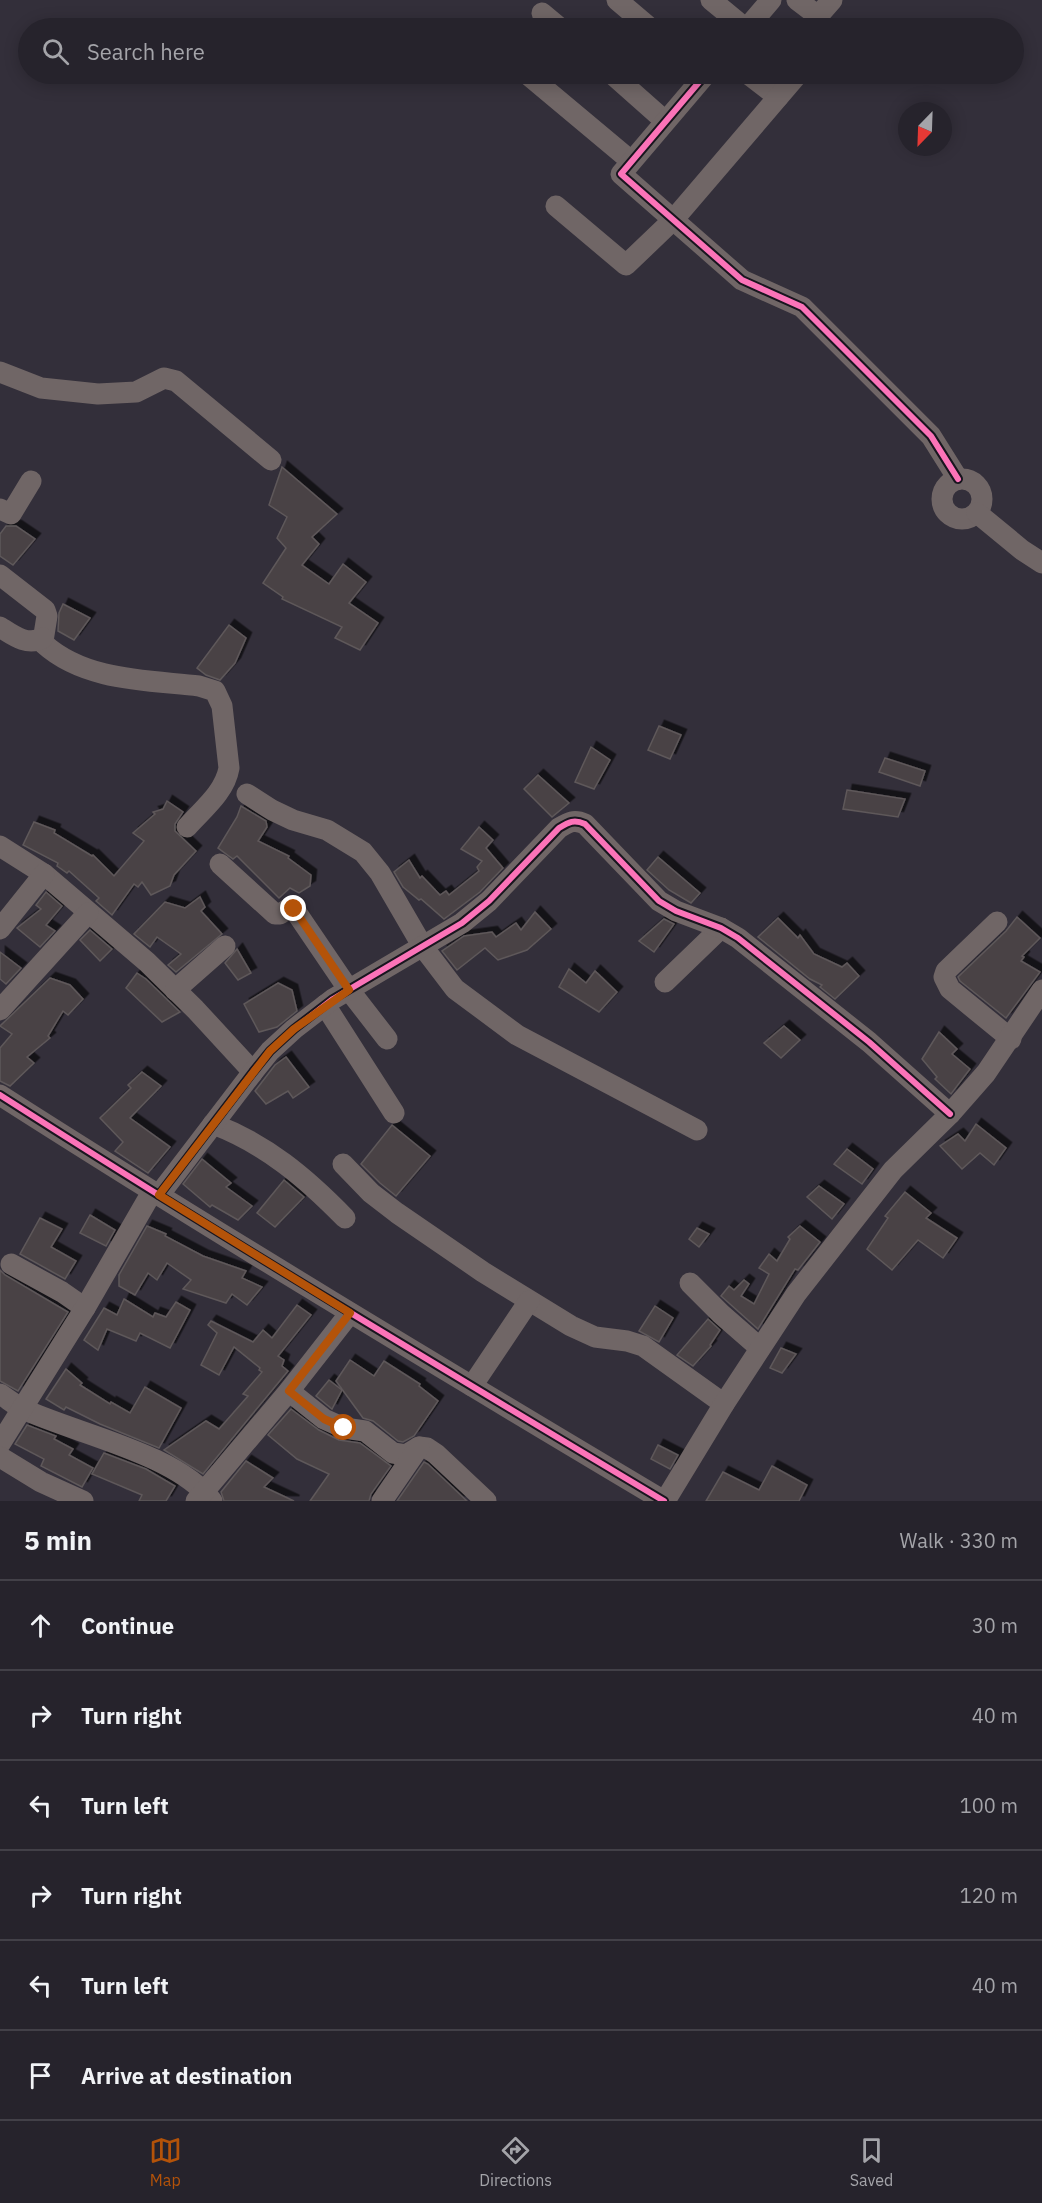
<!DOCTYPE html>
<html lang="en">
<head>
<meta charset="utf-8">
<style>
	body { margin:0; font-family:"IBM Plex Sans",sans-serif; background:#322f38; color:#f1f3f6 }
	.compass { position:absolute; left:898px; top:102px; width:54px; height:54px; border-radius:50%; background:#26232c; box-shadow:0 3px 15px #0003; rotate:203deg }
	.stop { position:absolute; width:18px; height:18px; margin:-14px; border:4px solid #b45309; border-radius:50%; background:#fff }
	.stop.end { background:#b45309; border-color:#fff; box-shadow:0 2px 6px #0008 }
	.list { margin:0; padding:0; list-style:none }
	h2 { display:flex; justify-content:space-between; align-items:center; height:78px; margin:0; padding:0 24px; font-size:26px }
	h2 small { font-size:20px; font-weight:400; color:#a4a4a9 }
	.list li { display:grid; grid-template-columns:39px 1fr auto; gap:18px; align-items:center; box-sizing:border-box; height:90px; padding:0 24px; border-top:2px solid #424048 }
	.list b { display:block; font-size:22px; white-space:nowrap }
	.list em { font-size:20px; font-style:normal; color:#a4a4a9 }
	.icon { flex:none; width:33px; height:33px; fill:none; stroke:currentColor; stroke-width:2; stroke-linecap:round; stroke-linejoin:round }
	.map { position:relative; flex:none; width:1042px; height:1501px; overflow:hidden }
	.search { position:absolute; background:#26232c; box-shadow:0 3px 15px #0003; left:18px; right:18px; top:18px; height:66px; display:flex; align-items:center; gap:15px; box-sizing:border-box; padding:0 21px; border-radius:33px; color:#a4a4a9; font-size:22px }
	.sheet { height:618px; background:#26232c }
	nav { display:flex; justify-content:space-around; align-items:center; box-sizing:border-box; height:84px; border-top:2px solid #424048; background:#26232c; font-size:16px; color:#a4a4a9 }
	nav a { display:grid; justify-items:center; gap:3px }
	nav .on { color:#b45309 }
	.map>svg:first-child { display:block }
	.building { fill:#4a4345; stroke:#5e585a; stroke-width:1.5; filter:url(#shadow) }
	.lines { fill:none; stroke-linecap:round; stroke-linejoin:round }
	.minor { stroke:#706666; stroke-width:21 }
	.cycleway-casing { stroke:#18151e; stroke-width:10 }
	.cycleway { stroke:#fb73b8; stroke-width:6 }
	.route { stroke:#b45309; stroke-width:8 }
</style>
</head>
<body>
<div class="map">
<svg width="1042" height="1501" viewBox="0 0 1042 1501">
	<defs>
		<filter id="shadow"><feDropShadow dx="5.5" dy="-5.5" stdDeviation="0" flood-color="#0009"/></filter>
	</defs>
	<rect width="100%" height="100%" fill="#332f3a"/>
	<g class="building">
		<polygon points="282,467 337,514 312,537 319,544 302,565 329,584 343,564 366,582 349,603 378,623 360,650 335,638 342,627 282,599 283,597 263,583 286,548 277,538 287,517 269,505"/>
		<polygon points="6,526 16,526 35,539 13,565 0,556 0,534"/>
		<polygon points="63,604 90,618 74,640 58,631 59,613"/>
		<polygon points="229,625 246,638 235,663 220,680 206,675 197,668"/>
		<polygon points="659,726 681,735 670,759 648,750"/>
		<polygon points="591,747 610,760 594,789 575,782"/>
		<polygon points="885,758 925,771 920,786 879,772"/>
		<polygon points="538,775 569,803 552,817 524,789"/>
		<polygon points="847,790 905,799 898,817 843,809"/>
		<polygon points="167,801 183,812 175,824 175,831 196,851 174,875 170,886 151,895 142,882 138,887 134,884 112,915 96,901 99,898 69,871 67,873 57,866 58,863 23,845 34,822 55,830 54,833 92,856 93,855 114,876 144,841 133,833 155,814 153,812 163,809"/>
		<polygon points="241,806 266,821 267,827 258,841 289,856 288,858 311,875 310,886 299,893 290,888 279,898 237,856 233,859 218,848 237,817"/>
		<polygon points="479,827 493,840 486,848 503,868 480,892 444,919 421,899 419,900 403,887 394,872 409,860 420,878 422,876 440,895 446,891 449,895 479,871 477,867 482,861 461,849"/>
		<polygon points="658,857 700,893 691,903 669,890 647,870"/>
		<polygon points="46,892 62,906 46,925 55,931 40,947 17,928 41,909 36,905"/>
		<polygon points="200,897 205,907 201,911 222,934 176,972 168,965 181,954 157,937 150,947 134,934 165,902 185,908"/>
		<polygon points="535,912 551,929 527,950 498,960 485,948 457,970 442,951 464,936 492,932 496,937 516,923 521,930"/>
		<polygon points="1017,917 1040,938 1022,956 1024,957 1021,961 1040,972 1006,1018 960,981 958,977 1006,931"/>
		<polygon points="778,918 798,938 800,935 814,954 842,967 847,963 859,976 835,999 820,987 822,985 810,979 758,937"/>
		<polygon points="664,919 674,924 654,952 639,941"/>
		<polygon points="90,930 112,949 100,961 80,940"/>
		<polygon points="237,949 251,973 238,980 225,963"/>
		<polygon points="0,952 21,968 6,984 0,979"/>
		<polygon points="569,969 586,983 595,971 617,992 599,1012 559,987"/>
		<polygon points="137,973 146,979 180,1012 162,1022 126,988"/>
		<polygon points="50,978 70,985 83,999 68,1015 63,1011 48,1036 50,1038 27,1057 34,1063 10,1086 0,1081 0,1048 12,1034 0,1026"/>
		<polygon points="278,983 292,990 297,1011 277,1027 259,1032 244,1004"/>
		<polygon points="784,1026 800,1040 781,1058 764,1043"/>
		<polygon points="939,1032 957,1049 952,1054 970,1069 951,1094 935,1079 937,1077 922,1059"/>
		<polygon points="286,1057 309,1087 293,1098 288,1091 266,1104 255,1091 275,1065"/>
		<polygon points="142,1072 161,1086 130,1118 170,1147 148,1173 115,1151 123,1142 100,1118 131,1088 128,1085"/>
		<polygon points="976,1124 1006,1148 994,1165 980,1153 962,1169 940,1146 958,1134 965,1141"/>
		<polygon points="392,1125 430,1156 396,1196 380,1183 361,1164"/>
		<polygon points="847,1149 873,1169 862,1184 834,1164"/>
		<polygon points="202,1159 231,1183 226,1187 252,1206 238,1220 212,1205 210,1207 183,1184"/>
		<polygon points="284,1180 304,1197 275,1227 257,1213"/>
		<polygon points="819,1186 844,1204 832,1219 807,1197"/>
		<polygon points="905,1192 931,1213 926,1218 957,1238 943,1258 918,1240 892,1270 867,1249 888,1218 885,1216"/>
		<polygon points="90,1215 115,1230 106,1246 80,1233"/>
		<polygon points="40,1218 62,1229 51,1247 76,1261 65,1279 20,1254"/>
		<polygon points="147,1226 166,1234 165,1236 203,1256 246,1271 242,1278 262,1287 247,1305 232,1294 226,1303 183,1289 191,1280 167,1263 157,1280 148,1273 135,1295 119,1286 119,1275"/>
		<polygon points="800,1226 820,1242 798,1270 795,1269 758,1329 721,1296 729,1286 734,1290 744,1280 749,1284 741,1296 754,1304 769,1274 759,1268 769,1254 777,1261 790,1239 788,1237"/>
		<polygon points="697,1228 709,1234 699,1247 689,1239"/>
		<polygon points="0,1270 5,1275 68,1312 18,1391 0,1381"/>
		<polygon points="124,1299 153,1317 155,1313 166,1317 176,1302 190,1310 170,1348 140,1333 136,1341 107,1329 98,1350 84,1340 104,1308 117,1315"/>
		<polygon points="297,1305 311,1315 278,1356 284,1360 282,1366 288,1371 203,1474 164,1450 206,1421 219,1429 248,1396 243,1394 262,1372 259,1370 260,1368 234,1347 219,1375 201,1365 217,1333 208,1325 211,1321 253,1342 263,1330 272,1338"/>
		<polygon points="655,1306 673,1318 659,1342 639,1331"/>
		<polygon points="708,1319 720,1330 710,1345 711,1346 693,1366 677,1355"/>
		<polygon points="781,1348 796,1354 782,1373 770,1368"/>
		<polygon points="350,1360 374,1376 384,1361 420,1384 419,1386 438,1401 414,1436 403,1442 398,1441 373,1421 363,1418 336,1381"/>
		<polygon points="66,1369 82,1383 80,1385 110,1404 111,1402 130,1413 145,1387 181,1408 159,1448 100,1424 66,1407 64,1410 46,1399"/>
		<polygon points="329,1380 342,1390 332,1409 316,1396"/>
		<polygon points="291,1409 319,1430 339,1440 360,1443 391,1466 371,1494 369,1501 310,1501 329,1474 297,1459 268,1435"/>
		<polygon points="27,1425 56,1436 54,1439 73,1449 69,1455 93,1468 82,1487 41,1466 44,1459 15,1444"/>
		<polygon points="658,1445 678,1455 670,1469 651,1459"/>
		<polygon points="104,1453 146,1469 175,1486 166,1501 139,1501 142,1495 92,1474"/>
		<polygon points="246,1461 273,1478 264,1487 294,1501 224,1501 221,1492"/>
		<polygon points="424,1462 428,1464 467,1501 397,1501"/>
		<polygon points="772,1466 807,1485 799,1501 706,1501 723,1472 759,1490"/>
	</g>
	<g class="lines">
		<g class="minor">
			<polyline points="617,0 650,28"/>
			<polyline points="711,0 745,28"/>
			<polyline points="797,0 818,16 832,0"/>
			<polyline points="542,13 560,28"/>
			<polyline points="747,28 771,0"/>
			<polyline points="527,74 631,161"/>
			<polyline points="612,74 665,121"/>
			<polyline points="706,74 621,174 742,280 802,307 931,436 958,479"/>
			<polyline points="748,74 778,97"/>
			<polyline points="556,206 626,265 674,219 798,74"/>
			<polyline points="0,372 41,388 98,394 136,392 164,378 176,381 271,460"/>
			<circle cx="962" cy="499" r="20"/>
			<polyline points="0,509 11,514 31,481"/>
			<polyline points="977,513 1022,550 1042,563"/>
			<path d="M0,575L45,610L47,616L43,641L44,644C85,681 147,680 199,686L215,691L222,706L229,768C225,792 203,809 187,827"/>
			<path d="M0,627C14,636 27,646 43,638"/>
			<polyline points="247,794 272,810 293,820 327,830 363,852 380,873 423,947 455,989 517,1035 697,1130"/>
			<polyline points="0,846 44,874 147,962 195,1009 253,1072"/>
			<polyline points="220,864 275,914 280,914 291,907 294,909 349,990 387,1039"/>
			<polyline points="997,922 946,971 944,977 950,989 1011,1039"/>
			<polyline points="0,929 44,874"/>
			<polyline points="665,982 721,928"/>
			<polyline points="175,990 225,946"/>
			<polyline points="325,1005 394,1113"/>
			<polyline points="0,1010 88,913"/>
			<path d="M0,1095C219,1235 441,1368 664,1501"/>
			<path d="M213,1124C266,1144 306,1178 345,1218"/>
			<polyline points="343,1164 371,1193 397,1213 483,1272 571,1326 595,1337 627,1341 643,1346 724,1404"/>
			<path d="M159,1195L253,1072L270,1051L294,1029L333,999L462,923L489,901L559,828C569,822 574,819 585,824L659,901L676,911L721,928L738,938L869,1042L950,1114"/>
			<polyline points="11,1264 62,1292 85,1308"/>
			<polyline points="690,1283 721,1314 760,1348"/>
			<polyline points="472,1386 529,1301"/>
			<polyline points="289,1391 324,1419 344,1428 365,1431 393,1453 406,1455 419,1447 427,1448 436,1454 486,1501"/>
			<path d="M0,1394C8,1399 15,1405 23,1409C77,1434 177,1454 212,1501"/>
			<polyline points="0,1444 85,1308 152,1192"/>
			<polyline points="0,1457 41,1482 83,1501"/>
			<polyline points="196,1501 289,1391 350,1313"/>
			<polyline points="382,1501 419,1447"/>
			<polyline points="665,1501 724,1404 796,1294 893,1170 950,1114 986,1073 1042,990"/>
		</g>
		<g class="cycleway-casing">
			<g id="cycleway">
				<polyline points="706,74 621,174 742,280 802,307 931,436 958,479"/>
				<path d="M0,1095C219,1235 441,1368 664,1501"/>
				<path d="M159,1195L253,1072L270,1051L294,1029L333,999L462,923L489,901L559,828C569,822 574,819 585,824L659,901L676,911L721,928L738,938L869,1042L950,1114"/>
			</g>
		</g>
		<use href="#cycleway" class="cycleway"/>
	</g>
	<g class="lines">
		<polyline class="route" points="294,909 349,990 294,1029 270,1051 159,1195 350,1313 289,1391 324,1419 344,1428"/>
	</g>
</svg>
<svg class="compass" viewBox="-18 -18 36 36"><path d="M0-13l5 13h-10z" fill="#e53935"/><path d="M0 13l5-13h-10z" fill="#a4a4a9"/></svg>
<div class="stop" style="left:344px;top:1428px"></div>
<div class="stop end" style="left:294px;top:909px"></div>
<div class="search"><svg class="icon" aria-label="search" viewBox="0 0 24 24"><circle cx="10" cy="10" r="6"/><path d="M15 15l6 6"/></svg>Search here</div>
</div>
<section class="sheet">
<h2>5 min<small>Walk · 330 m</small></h2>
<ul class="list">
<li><svg class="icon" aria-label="ahead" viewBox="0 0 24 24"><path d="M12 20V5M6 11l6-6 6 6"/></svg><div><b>Continue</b></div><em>30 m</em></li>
<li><svg class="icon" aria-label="right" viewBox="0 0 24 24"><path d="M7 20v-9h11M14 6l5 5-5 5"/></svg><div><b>Turn right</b></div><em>40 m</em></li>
<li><svg class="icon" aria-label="left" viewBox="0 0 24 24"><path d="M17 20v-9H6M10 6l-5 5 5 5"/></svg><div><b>Turn left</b></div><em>100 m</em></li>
<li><svg class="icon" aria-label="right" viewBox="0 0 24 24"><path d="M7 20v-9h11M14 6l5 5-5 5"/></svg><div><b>Turn right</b></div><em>120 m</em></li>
<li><svg class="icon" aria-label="left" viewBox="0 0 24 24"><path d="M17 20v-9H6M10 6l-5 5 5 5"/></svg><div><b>Turn left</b></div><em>40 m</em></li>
<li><svg class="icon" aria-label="arrive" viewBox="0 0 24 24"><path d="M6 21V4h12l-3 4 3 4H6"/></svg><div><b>Arrive at destination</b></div></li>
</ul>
</section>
<nav>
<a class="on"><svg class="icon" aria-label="map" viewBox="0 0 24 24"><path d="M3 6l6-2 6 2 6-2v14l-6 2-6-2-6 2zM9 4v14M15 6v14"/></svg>Map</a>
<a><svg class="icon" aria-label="directions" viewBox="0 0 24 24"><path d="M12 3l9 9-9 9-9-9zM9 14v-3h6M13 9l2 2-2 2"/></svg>Directions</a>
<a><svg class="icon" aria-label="saved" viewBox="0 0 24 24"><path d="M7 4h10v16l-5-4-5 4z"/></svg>Saved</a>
</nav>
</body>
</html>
